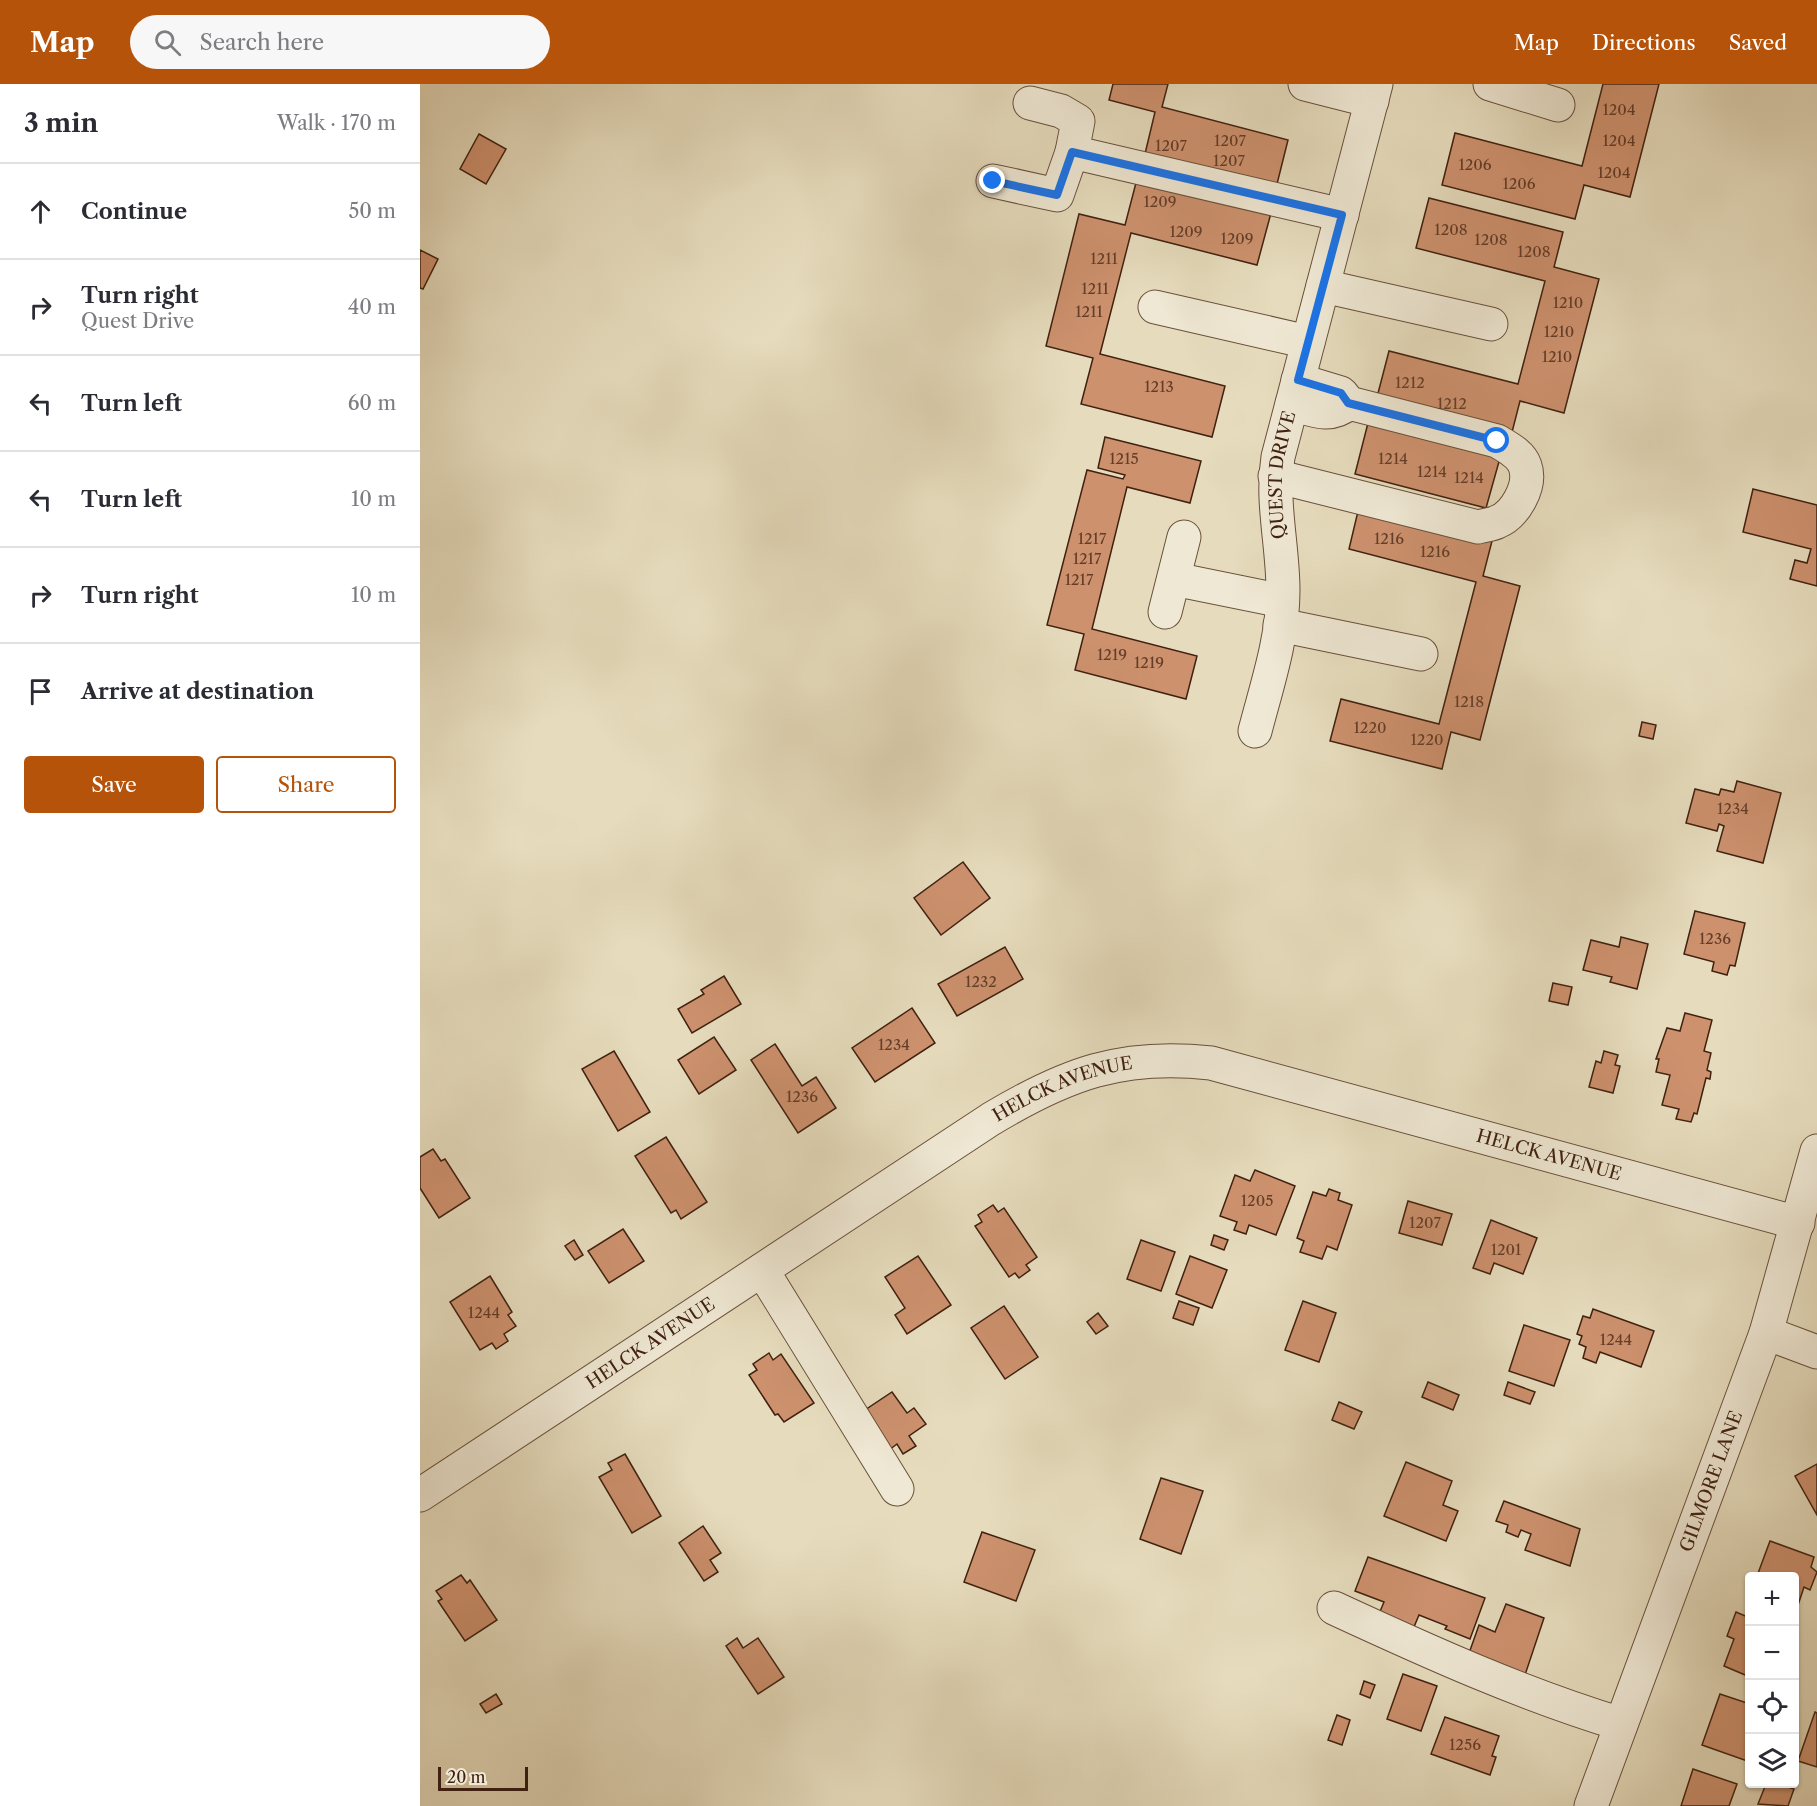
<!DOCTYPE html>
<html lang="en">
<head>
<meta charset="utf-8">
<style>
	body { margin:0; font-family:"Libre Caslon Text",serif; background:#f7f7f7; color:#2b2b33 }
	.controls { position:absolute; right:18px; bottom:18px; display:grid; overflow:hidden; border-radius:6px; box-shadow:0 2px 4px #0004 }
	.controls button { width:54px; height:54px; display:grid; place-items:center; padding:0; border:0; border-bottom:2px solid #e1e1e2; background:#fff; color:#2b2b33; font:30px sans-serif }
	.scale { position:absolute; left:18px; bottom:15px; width:90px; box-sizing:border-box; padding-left:6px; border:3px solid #402110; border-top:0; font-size:16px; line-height:21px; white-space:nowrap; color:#402110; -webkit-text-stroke:4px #efe8d4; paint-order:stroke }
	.stop { position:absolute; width:18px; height:18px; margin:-14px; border:4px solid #1a73e8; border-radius:50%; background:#fff }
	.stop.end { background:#1a73e8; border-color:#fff; box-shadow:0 2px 6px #0008 }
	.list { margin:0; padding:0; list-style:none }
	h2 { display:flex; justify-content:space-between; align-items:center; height:78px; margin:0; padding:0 24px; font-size:26px }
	h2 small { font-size:20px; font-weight:400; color:#7c7c81 }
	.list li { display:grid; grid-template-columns:39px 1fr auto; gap:18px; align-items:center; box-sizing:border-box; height:96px; padding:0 24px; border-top:2px solid #e1e1e2 }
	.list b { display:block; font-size:22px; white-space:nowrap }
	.list p { margin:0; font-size:20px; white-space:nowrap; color:#7c7c81 }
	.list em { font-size:20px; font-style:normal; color:#7c7c81 }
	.actions { display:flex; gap:12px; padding:18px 24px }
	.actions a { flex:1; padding:14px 0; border:2px solid #b45309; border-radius:6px; text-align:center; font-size:21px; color:#b45309 }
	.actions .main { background:#b45309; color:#fff }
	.icon { flex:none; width:33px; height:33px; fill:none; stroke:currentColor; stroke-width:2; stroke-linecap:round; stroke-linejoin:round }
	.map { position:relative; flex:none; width:1397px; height:1722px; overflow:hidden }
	header { display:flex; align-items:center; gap:36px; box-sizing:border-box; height:84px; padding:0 30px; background:#b45309; color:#fff }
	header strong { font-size:28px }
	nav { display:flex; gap:33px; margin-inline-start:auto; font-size:21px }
	.search { width:420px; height:54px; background:#f7f7f7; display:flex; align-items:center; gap:15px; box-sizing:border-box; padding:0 21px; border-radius:33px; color:#7c7c81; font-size:22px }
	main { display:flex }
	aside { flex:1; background:#fff }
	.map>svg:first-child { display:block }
	.building { fill:#cd916e; stroke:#402110; stroke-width:1.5 }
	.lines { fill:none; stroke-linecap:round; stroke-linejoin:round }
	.minor-casing { stroke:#6a503b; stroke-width:35 }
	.minor { stroke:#efe8d4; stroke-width:33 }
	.route { stroke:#1a73e8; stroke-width:8 }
	.labels { text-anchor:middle; stroke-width:6; stroke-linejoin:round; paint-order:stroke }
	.number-label { font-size:15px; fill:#633d28 }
	.street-label { font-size:18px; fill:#402110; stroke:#efe8d4 }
</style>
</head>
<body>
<header>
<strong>Map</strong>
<div class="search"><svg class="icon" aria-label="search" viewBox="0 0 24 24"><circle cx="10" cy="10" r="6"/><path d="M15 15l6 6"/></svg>Search here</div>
<nav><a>Map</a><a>Directions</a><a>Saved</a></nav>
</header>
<main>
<aside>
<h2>3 min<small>Walk · 170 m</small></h2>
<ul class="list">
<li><svg class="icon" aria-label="ahead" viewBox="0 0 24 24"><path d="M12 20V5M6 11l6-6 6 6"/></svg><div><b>Continue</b></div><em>50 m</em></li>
<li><svg class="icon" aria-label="right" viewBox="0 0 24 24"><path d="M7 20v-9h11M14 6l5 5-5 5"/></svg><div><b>Turn right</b><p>Quest Drive</p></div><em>40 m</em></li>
<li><svg class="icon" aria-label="left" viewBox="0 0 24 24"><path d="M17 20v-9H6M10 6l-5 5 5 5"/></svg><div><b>Turn left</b></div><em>60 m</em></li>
<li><svg class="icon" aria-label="left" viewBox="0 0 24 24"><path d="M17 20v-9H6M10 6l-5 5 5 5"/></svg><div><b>Turn left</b></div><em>10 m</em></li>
<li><svg class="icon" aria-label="right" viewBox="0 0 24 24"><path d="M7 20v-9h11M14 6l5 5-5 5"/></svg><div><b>Turn right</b></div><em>10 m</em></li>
<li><svg class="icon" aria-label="arrive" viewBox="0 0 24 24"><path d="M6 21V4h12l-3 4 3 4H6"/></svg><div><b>Arrive at destination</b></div></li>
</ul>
<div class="actions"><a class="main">Save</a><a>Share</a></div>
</aside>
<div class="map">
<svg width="1397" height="1722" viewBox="0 0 1397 1722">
	<rect width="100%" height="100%" fill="#e6dcbd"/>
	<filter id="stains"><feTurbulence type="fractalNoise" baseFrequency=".00333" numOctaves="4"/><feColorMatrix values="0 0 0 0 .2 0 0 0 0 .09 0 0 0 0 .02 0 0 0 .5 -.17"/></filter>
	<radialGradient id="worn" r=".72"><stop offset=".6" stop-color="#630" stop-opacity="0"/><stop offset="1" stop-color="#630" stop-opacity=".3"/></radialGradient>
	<g class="building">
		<polygon points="693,0 748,0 742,23 868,56 855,108 724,74 735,28 689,16"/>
		<polygon points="1183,0 1239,0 1210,113 1164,101 1155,135 1022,101 1035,49 1162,82"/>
		<polygon points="59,50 86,65 66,100 40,85"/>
		<polygon points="717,95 851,129 837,181 711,149 680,270 805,302 792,353 661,320 673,274 626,262 659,130 705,141"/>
		<polygon points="1009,114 1143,148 1134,183 1179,195 1144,329 1100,317 1091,352 956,317 969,267 1098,300 1125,197 996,164"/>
		<polygon points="0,166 18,175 3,205 0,204"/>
		<polygon points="948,339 1080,374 1066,424 935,390"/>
		<polygon points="685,353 781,377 770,419 707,403 672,545 777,572 766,615 655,586 664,550 627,541 667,386 703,395 705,391 678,384"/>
		<polygon points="1333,405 1397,421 1397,502 1370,495 1375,476 1387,479 1391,465 1323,448"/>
		<polygon points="939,423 1072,457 1063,492 1100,502 1060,656 1031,648 1022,685 910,657 921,615 1019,640 1056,498 929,465"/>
		<polygon points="1222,638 1236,641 1233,655 1219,652"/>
		<polygon points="1317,697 1361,709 1343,779 1297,767 1304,742 1299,740 1297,747 1266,739 1275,705 1299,711 1301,705 1314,708"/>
		<polygon points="543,778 570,814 521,851 494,814"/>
		<polygon points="1275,827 1325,839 1315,882 1310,881 1307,891 1292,887 1294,878 1264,870"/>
		<polygon points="1201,853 1228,860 1217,905 1190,898 1192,893 1163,886 1171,856 1199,863"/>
		<polygon points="585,863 603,895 537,932 518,900"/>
		<polygon points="304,892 321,920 272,949 258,925 284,910 281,906"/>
		<polygon points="1133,899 1152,903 1148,921 1129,917"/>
		<polygon points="492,924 515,959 455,998 432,964"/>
		<polygon points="1265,929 1292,936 1284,967 1291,969 1287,986 1291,988 1290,995 1286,994 1277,1030 1274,1029 1271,1038 1256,1035 1259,1025 1242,1021 1250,991 1236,988 1239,975 1236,975 1247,944 1260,947"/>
		<polygon points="294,953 316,986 279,1010 258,976"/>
		<polygon points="355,960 382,1002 396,993 416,1024 378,1049 331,976"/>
		<polygon points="194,967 230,1028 198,1047 162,985"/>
		<polygon points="1184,967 1198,971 1195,981 1200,982 1193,1009 1169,1003 1176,977 1181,979"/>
		<polygon points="246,1053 287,1118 261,1135 256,1126 251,1129 215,1072"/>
		<polygon points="13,1065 21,1077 25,1075 50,1114 19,1134 0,1104 0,1073"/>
		<polygon points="835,1086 875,1102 856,1151 829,1141 826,1150 814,1146 817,1138 800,1132 815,1091 830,1097"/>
		<polygon points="909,1105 920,1109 918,1116 932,1121 917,1166 907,1162 902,1175 880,1168 884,1157 877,1154 893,1108 906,1112"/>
		<polygon points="988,1117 1032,1130 1022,1161 979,1149"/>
		<polygon points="573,1121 578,1128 584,1124 617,1173 606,1181 610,1186 599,1194 595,1189 589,1193 555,1142 562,1138 558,1131"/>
		<polygon points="1071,1136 1117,1154 1103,1190 1074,1179 1070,1190 1053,1184"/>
		<polygon points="203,1145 224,1177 189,1199 168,1167"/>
		<polygon points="794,1151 808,1156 804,1166 791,1161"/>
		<polygon points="154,1156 163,1171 155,1176 145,1162"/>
		<polygon points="721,1156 755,1168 741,1207 707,1195"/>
		<polygon points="498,1172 531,1221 487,1250 475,1231 485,1224 465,1193"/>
		<polygon points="770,1172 807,1186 792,1224 756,1210"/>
		<polygon points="70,1192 92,1228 88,1231 96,1242 84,1250 88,1257 76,1265 72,1259 60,1266 30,1218"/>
		<polygon points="759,1217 779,1224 773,1241 753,1234"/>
		<polygon points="883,1217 916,1229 899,1278 865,1266"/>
		<polygon points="584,1222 618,1273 585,1295 551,1244"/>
		<polygon points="1173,1225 1234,1247 1221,1283 1180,1268 1176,1279 1163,1274 1166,1263 1159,1260 1162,1252 1157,1250 1163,1232 1170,1234"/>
		<polygon points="678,1229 688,1242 676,1250 667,1238"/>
		<polygon points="1104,1241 1150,1256 1134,1302 1089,1287"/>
		<polygon points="349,1269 353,1276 361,1270 394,1319 364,1338 358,1330 355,1331 329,1291 337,1286 333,1280"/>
		<polygon points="1008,1298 1039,1311 1033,1326 1002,1313"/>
		<polygon points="1088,1298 1115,1308 1110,1320 1084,1311"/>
		<polygon points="472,1308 487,1329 494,1324 506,1340 489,1352 496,1362 483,1370 477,1360 469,1366 442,1328"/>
		<polygon points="919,1318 942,1328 934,1345 912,1336"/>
		<polygon points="205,1370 241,1432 212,1449 179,1393 192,1386 188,1379"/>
		<polygon points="986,1378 1032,1397 1023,1421 1038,1427 1026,1457 964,1432"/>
		<polygon points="1397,1380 1397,1431 1375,1392"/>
		<polygon points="741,1394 783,1407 761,1470 720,1455"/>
		<polygon points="1084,1417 1160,1445 1150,1482 1105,1466 1111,1450 1101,1446 1098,1453 1086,1448 1088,1441 1076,1437"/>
		<polygon points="283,1442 301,1469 290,1476 298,1488 284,1497 259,1459"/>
		<polygon points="562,1448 615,1466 596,1517 544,1498"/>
		<polygon points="1350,1457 1394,1473 1391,1483 1397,1488 1390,1506 1384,1503 1377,1524 1374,1492 1337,1492"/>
		<polygon points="948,1473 1065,1514 1050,1555 1025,1545 1027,1542 999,1531 991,1550 956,1537 964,1518 935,1507"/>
		<polygon points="41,1491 47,1499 50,1496 77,1536 45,1557 18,1517 22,1515 16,1507"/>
		<polygon points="1086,1520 1124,1534 1103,1597 1048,1572 1059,1541 1075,1548"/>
		<polygon points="1316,1528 1330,1534 1330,1593 1304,1582 1314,1555 1307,1552"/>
		<polygon points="317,1554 323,1564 338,1554 364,1593 338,1610 306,1562"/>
		<polygon points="983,1590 1017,1602 1001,1647 967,1635"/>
		<polygon points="944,1597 955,1601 950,1614 940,1610"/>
		<polygon points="76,1610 82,1620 66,1629 60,1620"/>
		<polygon points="1300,1610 1330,1620 1330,1678 1282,1661"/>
		<polygon points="1395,1628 1397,1629 1397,1683 1378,1677"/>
		<polygon points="917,1631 930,1636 922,1661 908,1656"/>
		<polygon points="1025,1633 1079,1652 1072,1672 1076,1673 1070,1691 1011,1670"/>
		<polygon points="1273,1685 1317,1700 1309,1722 1261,1722"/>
		<polygon points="1346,1700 1359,1700 1374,1705 1368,1722 1338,1720"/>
	</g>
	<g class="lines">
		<g class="minor-casing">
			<g id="minor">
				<polyline points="885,0 952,17"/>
				<polyline points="1070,0 1138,21"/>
				<polyline points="610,19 641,27 658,37 652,68"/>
				<polyline points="573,97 637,111 652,68 922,131"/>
				<polyline points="903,202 1071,240"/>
				<polyline points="735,223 888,258"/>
				<path d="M872,320C893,326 910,335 929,319"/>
				<path d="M855,392L1058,443C1064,441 1071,441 1077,438C1095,431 1112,402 1105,382C1101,370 1087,363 1077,357L929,319L921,309L878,296"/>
				<polyline points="754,495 862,517"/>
				<polyline points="745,528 764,453"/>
				<polyline points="860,541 1001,570"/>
				<path id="s1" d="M835,647C847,601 863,554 863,507C863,461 851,419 858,373L956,0"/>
				<polyline points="342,1186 477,1405"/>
				<polyline points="1346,1249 1397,1268"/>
				<path id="s2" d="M0,1411L571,1035C646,990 702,969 791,979L1378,1139"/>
				<path d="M914,1524C1009,1568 1102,1610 1201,1640"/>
				<path id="s3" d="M1171,1722L1346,1249L1397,1067"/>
			</g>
		</g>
		<use href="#minor" class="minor"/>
	</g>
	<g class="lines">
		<polyline class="route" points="573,97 637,111 652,68 922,131 878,296 921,309 928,319 1077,357"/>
	</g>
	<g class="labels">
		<g class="number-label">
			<text x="1199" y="31">1204</text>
			<text x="810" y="62">1207</text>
			<text x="1199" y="62">1204</text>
			<text x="751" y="67">1207</text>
			<text x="809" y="82">1207</text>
			<text x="1055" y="86">1206</text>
			<text x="1194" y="94">1204</text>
			<text x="1099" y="105">1206</text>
			<text x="740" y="123">1209</text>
			<text x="1031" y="151">1208</text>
			<text x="766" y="153">1209</text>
			<text x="817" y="160">1209</text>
			<text x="1071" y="161">1208</text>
			<text x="1114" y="173">1208</text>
			<text x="684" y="180">1211</text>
			<text x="675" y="210">1211</text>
			<text x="1148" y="224">1210</text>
			<text x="669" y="233">1211</text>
			<text x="1139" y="253">1210</text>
			<text x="1137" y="278">1210</text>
			<text x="990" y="304">1212</text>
			<text x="739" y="308">1213</text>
			<text x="1032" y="325">1212</text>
			<text x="704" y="380">1215</text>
			<text x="973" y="380">1214</text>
			<text x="1012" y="393">1214</text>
			<text x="1049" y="399">1214</text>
			<text x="672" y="460">1217</text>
			<text x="969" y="460">1216</text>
			<text x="1015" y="473">1216</text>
			<text x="667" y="480">1217</text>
			<text x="659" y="501">1217</text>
			<text x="692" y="576">1219</text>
			<text x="729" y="584">1219</text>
			<text x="1049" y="623">1218</text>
			<text x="950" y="649">1220</text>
			<text x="1007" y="661">1220</text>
			<text x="1313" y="730">1234</text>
			<text x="1295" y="860">1236</text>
			<text x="561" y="903">1232</text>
			<text x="474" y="966">1234</text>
			<text x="382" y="1018">1236</text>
			<text x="837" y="1122">1205</text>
			<text x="1005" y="1144">1207</text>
			<text x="1086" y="1171">1201</text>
			<text x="64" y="1234">1244</text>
			<text x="1196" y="1261">1244</text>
			<text x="1045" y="1666">1256</text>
		</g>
		<g class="street-label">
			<text dy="6" stroke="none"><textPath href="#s1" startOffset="260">QUEST DRIVE</textPath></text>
			<text dy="6" stroke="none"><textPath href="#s2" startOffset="762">HELCK AVENUE</textPath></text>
			<text dy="6" stroke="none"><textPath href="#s2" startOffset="1266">HELCK AVENUE</textPath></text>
			<text dy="6" stroke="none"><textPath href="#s2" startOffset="276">HELCK AVENUE</textPath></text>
			<text dy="6" stroke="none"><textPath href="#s3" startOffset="346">GILMORE LANE</textPath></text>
		</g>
	</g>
	<rect width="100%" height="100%" filter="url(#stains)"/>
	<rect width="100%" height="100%" fill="url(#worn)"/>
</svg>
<div class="controls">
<button>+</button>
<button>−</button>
<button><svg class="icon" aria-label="locate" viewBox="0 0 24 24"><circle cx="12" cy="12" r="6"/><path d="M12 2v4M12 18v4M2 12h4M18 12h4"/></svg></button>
<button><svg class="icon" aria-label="layers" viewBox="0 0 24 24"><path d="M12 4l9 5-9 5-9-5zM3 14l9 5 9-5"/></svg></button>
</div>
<div class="scale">20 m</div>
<div class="stop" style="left:1077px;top:357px"></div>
<div class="stop end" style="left:573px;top:97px"></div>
</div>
</main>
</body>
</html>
